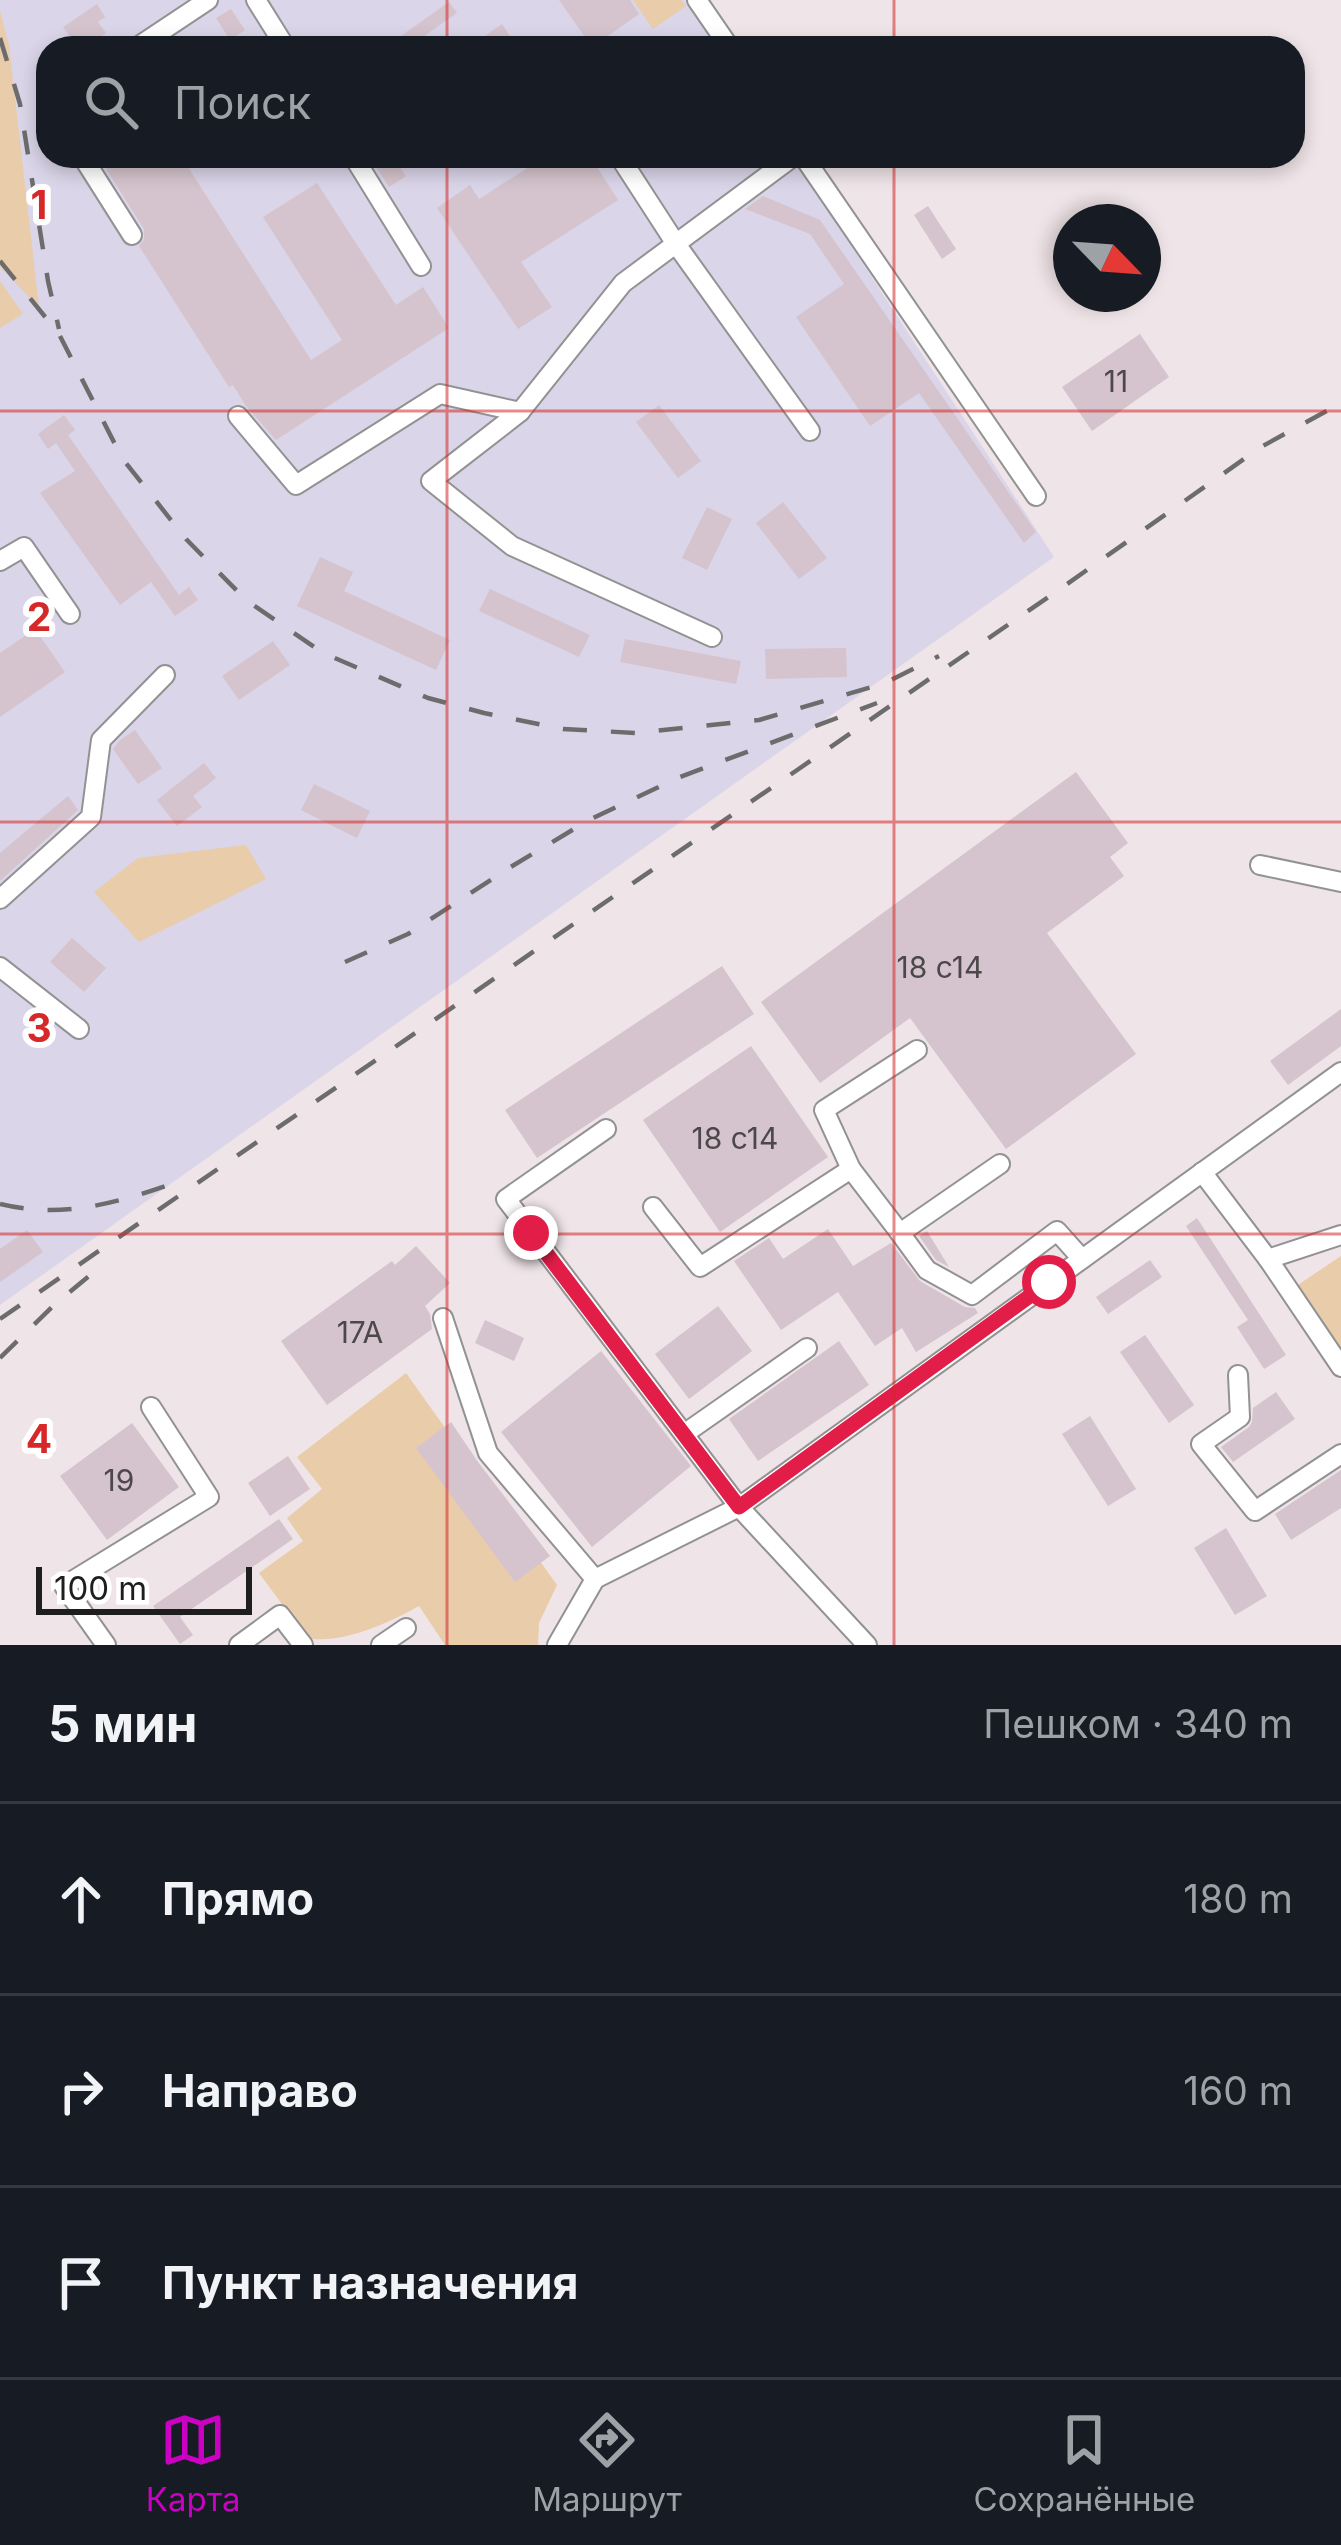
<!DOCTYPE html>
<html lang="ru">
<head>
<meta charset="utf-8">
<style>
	body { margin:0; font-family:Inter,sans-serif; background:#20242c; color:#f1f3f6 }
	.compass { position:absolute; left:1053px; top:204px; width:108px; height:108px; border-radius:50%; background:#171b24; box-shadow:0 6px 18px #0003; rotate:115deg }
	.scale { position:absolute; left:36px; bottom:30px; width:216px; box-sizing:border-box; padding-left:12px; border:6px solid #1e1e1e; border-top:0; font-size:33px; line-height:42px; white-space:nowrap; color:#1e1e1e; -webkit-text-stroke:9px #fff; paint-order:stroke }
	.stop { position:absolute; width:36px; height:36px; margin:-27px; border:9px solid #e11d48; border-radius:50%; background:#fff }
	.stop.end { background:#e11d48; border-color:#fff; box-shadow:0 3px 12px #0008 }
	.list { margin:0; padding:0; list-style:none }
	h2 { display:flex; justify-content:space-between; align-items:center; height:156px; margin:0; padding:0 48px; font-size:51px }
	h2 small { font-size:39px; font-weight:400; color:#9ea1a6 }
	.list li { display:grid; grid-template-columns:78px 1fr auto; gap:36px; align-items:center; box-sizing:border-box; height:192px; padding:0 48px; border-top:3px solid #363941 }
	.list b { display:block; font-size:45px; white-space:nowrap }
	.list em { font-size:39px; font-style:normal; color:#9ea1a6 }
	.icon { flex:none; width:66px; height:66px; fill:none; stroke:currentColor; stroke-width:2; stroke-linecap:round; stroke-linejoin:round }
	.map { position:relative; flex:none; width:1341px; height:1645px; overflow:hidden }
	.search { position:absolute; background:#171b24; box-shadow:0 6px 18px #0003; left:36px; right:36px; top:36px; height:132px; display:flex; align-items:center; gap:30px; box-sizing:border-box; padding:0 42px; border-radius:36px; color:#9ea1a6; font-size:45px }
	.sheet { height:732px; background:#171b24 }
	nav { display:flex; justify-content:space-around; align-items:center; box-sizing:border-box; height:168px; border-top:3px solid #363941; background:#171b24; font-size:33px; color:#9ea1a6 }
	nav a { display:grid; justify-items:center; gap:6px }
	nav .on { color:#ca01c2 }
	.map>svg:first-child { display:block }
	.industrial { fill:#dad5e8 }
	.grass { fill:#e9cca9 }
	.building { fill:#d5c4cd }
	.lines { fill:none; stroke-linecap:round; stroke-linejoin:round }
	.minor-casing { stroke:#929292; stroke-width:22 }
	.minor { stroke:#fff; stroke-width:18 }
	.rail { stroke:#6c6c6c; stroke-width:4.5; stroke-dasharray:24 24; stroke-linecap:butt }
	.route { stroke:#e11d48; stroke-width:15 }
	.grid { fill:none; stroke:#d62828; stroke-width:3; stroke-opacity:0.55 }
	.labels { text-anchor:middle; stroke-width:12; stroke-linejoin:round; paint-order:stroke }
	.number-label { font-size:30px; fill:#4c484a }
	.grid-label { font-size:39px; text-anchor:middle; font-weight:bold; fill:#d62828; stroke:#fff; stroke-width:12; stroke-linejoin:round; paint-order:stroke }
</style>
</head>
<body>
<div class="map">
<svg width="1341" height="1645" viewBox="0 0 1341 1645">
	<rect width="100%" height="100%" fill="#efe4e7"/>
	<polygon class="industrial" points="0,0 691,0 722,48 48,48 48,156 793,156 1054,557 0,1305"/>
	<g class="grass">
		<polygon points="633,0 681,0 686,6 653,29"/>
		<polygon points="0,11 9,45 39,307 0,267"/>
		<polygon points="0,281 23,314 0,328"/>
		<polygon points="246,845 266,879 139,942 94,892 138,858"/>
		<polygon points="1341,1256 1341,1369 1286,1293"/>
		<path d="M406,1373L557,1585L539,1623L538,1645H445L419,1606C389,1623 340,1645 307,1638L259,1573L303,1541L287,1518L322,1489L297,1457Z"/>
	</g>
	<g class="building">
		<polygon points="559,0 630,0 639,14 592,47"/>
		<polygon points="449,2 457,13 407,48 384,48"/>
		<polygon points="97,4 105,17 98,22 106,33 85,48 78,48 63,27"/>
		<polygon points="231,9 245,30 230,40 216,18"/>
		<polygon points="502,24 518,48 468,48"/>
		<polygon points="98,156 181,156 311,360 342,340 263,217 317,183 396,305 423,287 449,328 276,440 246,406 233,385 229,387 139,246 144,240 144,229"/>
		<polygon points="369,156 392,156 406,176 389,187"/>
		<polygon points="546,156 590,156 618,200 521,262 552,307 518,329 437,208 470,185 479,199"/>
		<polygon points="763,196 820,220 1036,532 1024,543 919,393 870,426 796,317 844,284 810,234 745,209"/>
		<polygon points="928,206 956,249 942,259 914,215"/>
		<polygon points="1140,334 1169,377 1092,431 1062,387"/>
		<polygon points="659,405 701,461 678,478 636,422"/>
		<polygon points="64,415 75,430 68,435 179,595 189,587 198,600 175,616 151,582 120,605 40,493 75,471 56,443 48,449 38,434"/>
		<polygon points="783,502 827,558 799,579 756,523"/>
		<polygon points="707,507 732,519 707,570 682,558"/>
		<polygon points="320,557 353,572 344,591 450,640 436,670 297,606"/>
		<polygon points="490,589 590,635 579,657 479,611"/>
		<polygon points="35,629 65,672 0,717 0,653"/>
		<polygon points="625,639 741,661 736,684 620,662"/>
		<polygon points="273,641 290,665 239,700 222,676"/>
		<polygon points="846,648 847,677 766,679 765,649"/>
		<polygon points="135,730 162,768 138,784 113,749 120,740"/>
		<polygon points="204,763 216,778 193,796 202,807 177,826 157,800"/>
		<polygon points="1076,772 1128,843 1110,857 1124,876 1047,933 1136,1054 1006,1149 910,1018 820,1083 761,1002"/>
		<polygon points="314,784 370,811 357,838 301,810"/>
		<polygon points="68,796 78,810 0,881 0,853"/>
		<polygon points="72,938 106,968 84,992 50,962"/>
		<polygon points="722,966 754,1014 537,1158 505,1110"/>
		<polygon points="1341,1009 1341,1046 1288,1085 1270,1061"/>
		<polygon points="751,1046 828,1157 720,1232 643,1120"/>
		<polygon points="1197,1218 1286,1355 1264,1369 1237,1327 1248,1320 1186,1226"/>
		<polygon points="828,1229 853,1266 891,1243 920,1281 965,1307 975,1308 978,1313 916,1352 902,1328 875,1346 838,1292 781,1330 734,1261 769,1238 783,1259"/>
		<polygon points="27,1230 43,1252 0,1282 0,1249"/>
		<polygon points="927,1231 949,1267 936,1260 919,1236"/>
		<polygon points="416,1246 450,1283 425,1306 430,1314 432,1329 327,1405 281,1341 392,1261 395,1265"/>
		<polygon points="1150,1260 1162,1277 1108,1314 1096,1297"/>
		<polygon points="718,1306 752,1351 689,1399 655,1354"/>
		<polygon points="485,1320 524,1338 514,1361 475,1343"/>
		<polygon points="1145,1335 1194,1405 1169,1423 1120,1352"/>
		<polygon points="839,1341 869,1385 758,1461 729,1419"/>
		<polygon points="601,1351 691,1466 592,1547 501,1432"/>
		<polygon points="1276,1392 1295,1419 1233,1462 1221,1447 1249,1427 1252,1422 1253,1408"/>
		<polygon points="1090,1416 1136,1489 1108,1506 1062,1434"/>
		<polygon points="451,1422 478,1462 550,1556 515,1582 416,1448"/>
		<polygon points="132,1423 179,1487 107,1540 60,1476"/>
		<polygon points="288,1456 310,1489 270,1516 248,1483"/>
		<polygon points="1341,1470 1341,1508 1291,1540 1275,1514"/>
		<polygon points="279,1519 293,1539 180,1617 193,1635 180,1644 153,1606"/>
		<polygon points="1226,1528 1267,1596 1235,1615 1194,1548"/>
	</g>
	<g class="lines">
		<g class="minor-casing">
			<g id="minor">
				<polyline points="256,0 286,48"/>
				<polyline points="697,0 730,48"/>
				<polyline points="136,48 208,0"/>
				<polyline points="82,156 132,235"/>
				<polyline points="353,156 421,266"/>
				<polyline points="619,156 676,244 810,431"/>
				<polyline points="803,156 1036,496"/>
				<polyline points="238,416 296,485 440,394 520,412"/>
				<polyline points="0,561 24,547 70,614"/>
				<polyline points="712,637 512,546 431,481 520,412 623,283 794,156"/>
				<polyline points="1260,865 1341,882"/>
				<polyline points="0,899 91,817 101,740 165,675"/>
				<polyline points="0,967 79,1029"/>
				<polyline points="606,1129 506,1199 739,1507 867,1645"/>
				<polyline points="1000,1164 900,1233 927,1270 972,1295 1057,1231 1082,1259"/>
				<polyline points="851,1169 824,1110 917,1050"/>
				<polyline points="1202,1172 1268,1259 1341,1235"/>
				<polyline points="653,1207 700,1267 851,1169 900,1233"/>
				<polyline points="1268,1259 1341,1367"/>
				<polyline points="443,1318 488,1453 595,1579 557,1645"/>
				<polyline points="1238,1375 1240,1417 1201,1444 1255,1511 1341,1454"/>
				<polyline points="684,1434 807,1348"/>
				<polyline points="595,1579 739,1507 1341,1072"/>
				<polyline points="106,1645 64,1586 209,1497 151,1407"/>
				<polyline points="239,1645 280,1615 303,1645"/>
				<polyline points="381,1645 406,1628"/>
			</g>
		</g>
		<use href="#minor" class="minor"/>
		<g class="rail">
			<polyline points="0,38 20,104 48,281 59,329"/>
			<polyline points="0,261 59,334 122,458 186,539 246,600 323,653 428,698 484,713 563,729 636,733 759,720 885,683 939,656"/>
			<polyline points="345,962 408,934 509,868 589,820 680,777 877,703"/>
			<path d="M0,1204C66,1220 124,1201 186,1179"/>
			<polyline points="0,1319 1060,589 1261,447 1341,403"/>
			<polyline points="0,1358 53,1306 89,1276"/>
		</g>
	</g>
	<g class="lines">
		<polyline class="route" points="531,1233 739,1507 1049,1282"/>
	</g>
	<path class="grid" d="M447,0V48M894,0V48M447,156V1645M894,156V1645M0,411H1341M0,822H1341M0,1234H1341"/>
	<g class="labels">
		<g class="number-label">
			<text x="1116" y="392">11</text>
			<text x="940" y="978">18 с14</text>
			<text x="735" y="1149">18 с14</text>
			<text x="360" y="1343">17А</text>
			<text x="119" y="1491">19</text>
		</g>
	</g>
	<g class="grid-label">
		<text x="39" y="219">1</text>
		<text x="39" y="631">2</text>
		<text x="39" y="1042">3</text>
		<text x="39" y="1453">4</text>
	</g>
</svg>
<svg class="compass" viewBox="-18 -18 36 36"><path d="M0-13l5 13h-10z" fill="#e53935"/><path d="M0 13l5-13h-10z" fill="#9ea1a6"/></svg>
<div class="scale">100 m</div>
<div class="stop" style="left:1049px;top:1282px"></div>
<div class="stop end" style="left:531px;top:1233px"></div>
<div class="search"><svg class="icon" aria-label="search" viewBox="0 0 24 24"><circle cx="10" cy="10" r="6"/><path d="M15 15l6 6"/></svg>Поиск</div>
</div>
<section class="sheet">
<h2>5 мин<small>Пешком · 340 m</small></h2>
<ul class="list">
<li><svg class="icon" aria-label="ahead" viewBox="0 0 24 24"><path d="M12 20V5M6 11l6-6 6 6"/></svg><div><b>Прямо</b></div><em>180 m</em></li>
<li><svg class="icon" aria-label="right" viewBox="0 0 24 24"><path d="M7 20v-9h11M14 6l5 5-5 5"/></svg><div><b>Направо</b></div><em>160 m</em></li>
<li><svg class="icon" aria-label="arrive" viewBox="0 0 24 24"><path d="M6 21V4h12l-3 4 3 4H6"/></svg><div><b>Пункт назначения</b></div></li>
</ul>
</section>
<nav>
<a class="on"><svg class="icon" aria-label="map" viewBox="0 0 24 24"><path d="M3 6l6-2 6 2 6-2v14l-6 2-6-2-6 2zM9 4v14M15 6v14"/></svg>Карта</a>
<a><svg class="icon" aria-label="directions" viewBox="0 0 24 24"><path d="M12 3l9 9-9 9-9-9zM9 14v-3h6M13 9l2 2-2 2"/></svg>Маршрут</a>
<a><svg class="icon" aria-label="saved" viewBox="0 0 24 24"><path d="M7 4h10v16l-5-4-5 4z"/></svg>Сохранённые</a>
</nav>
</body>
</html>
